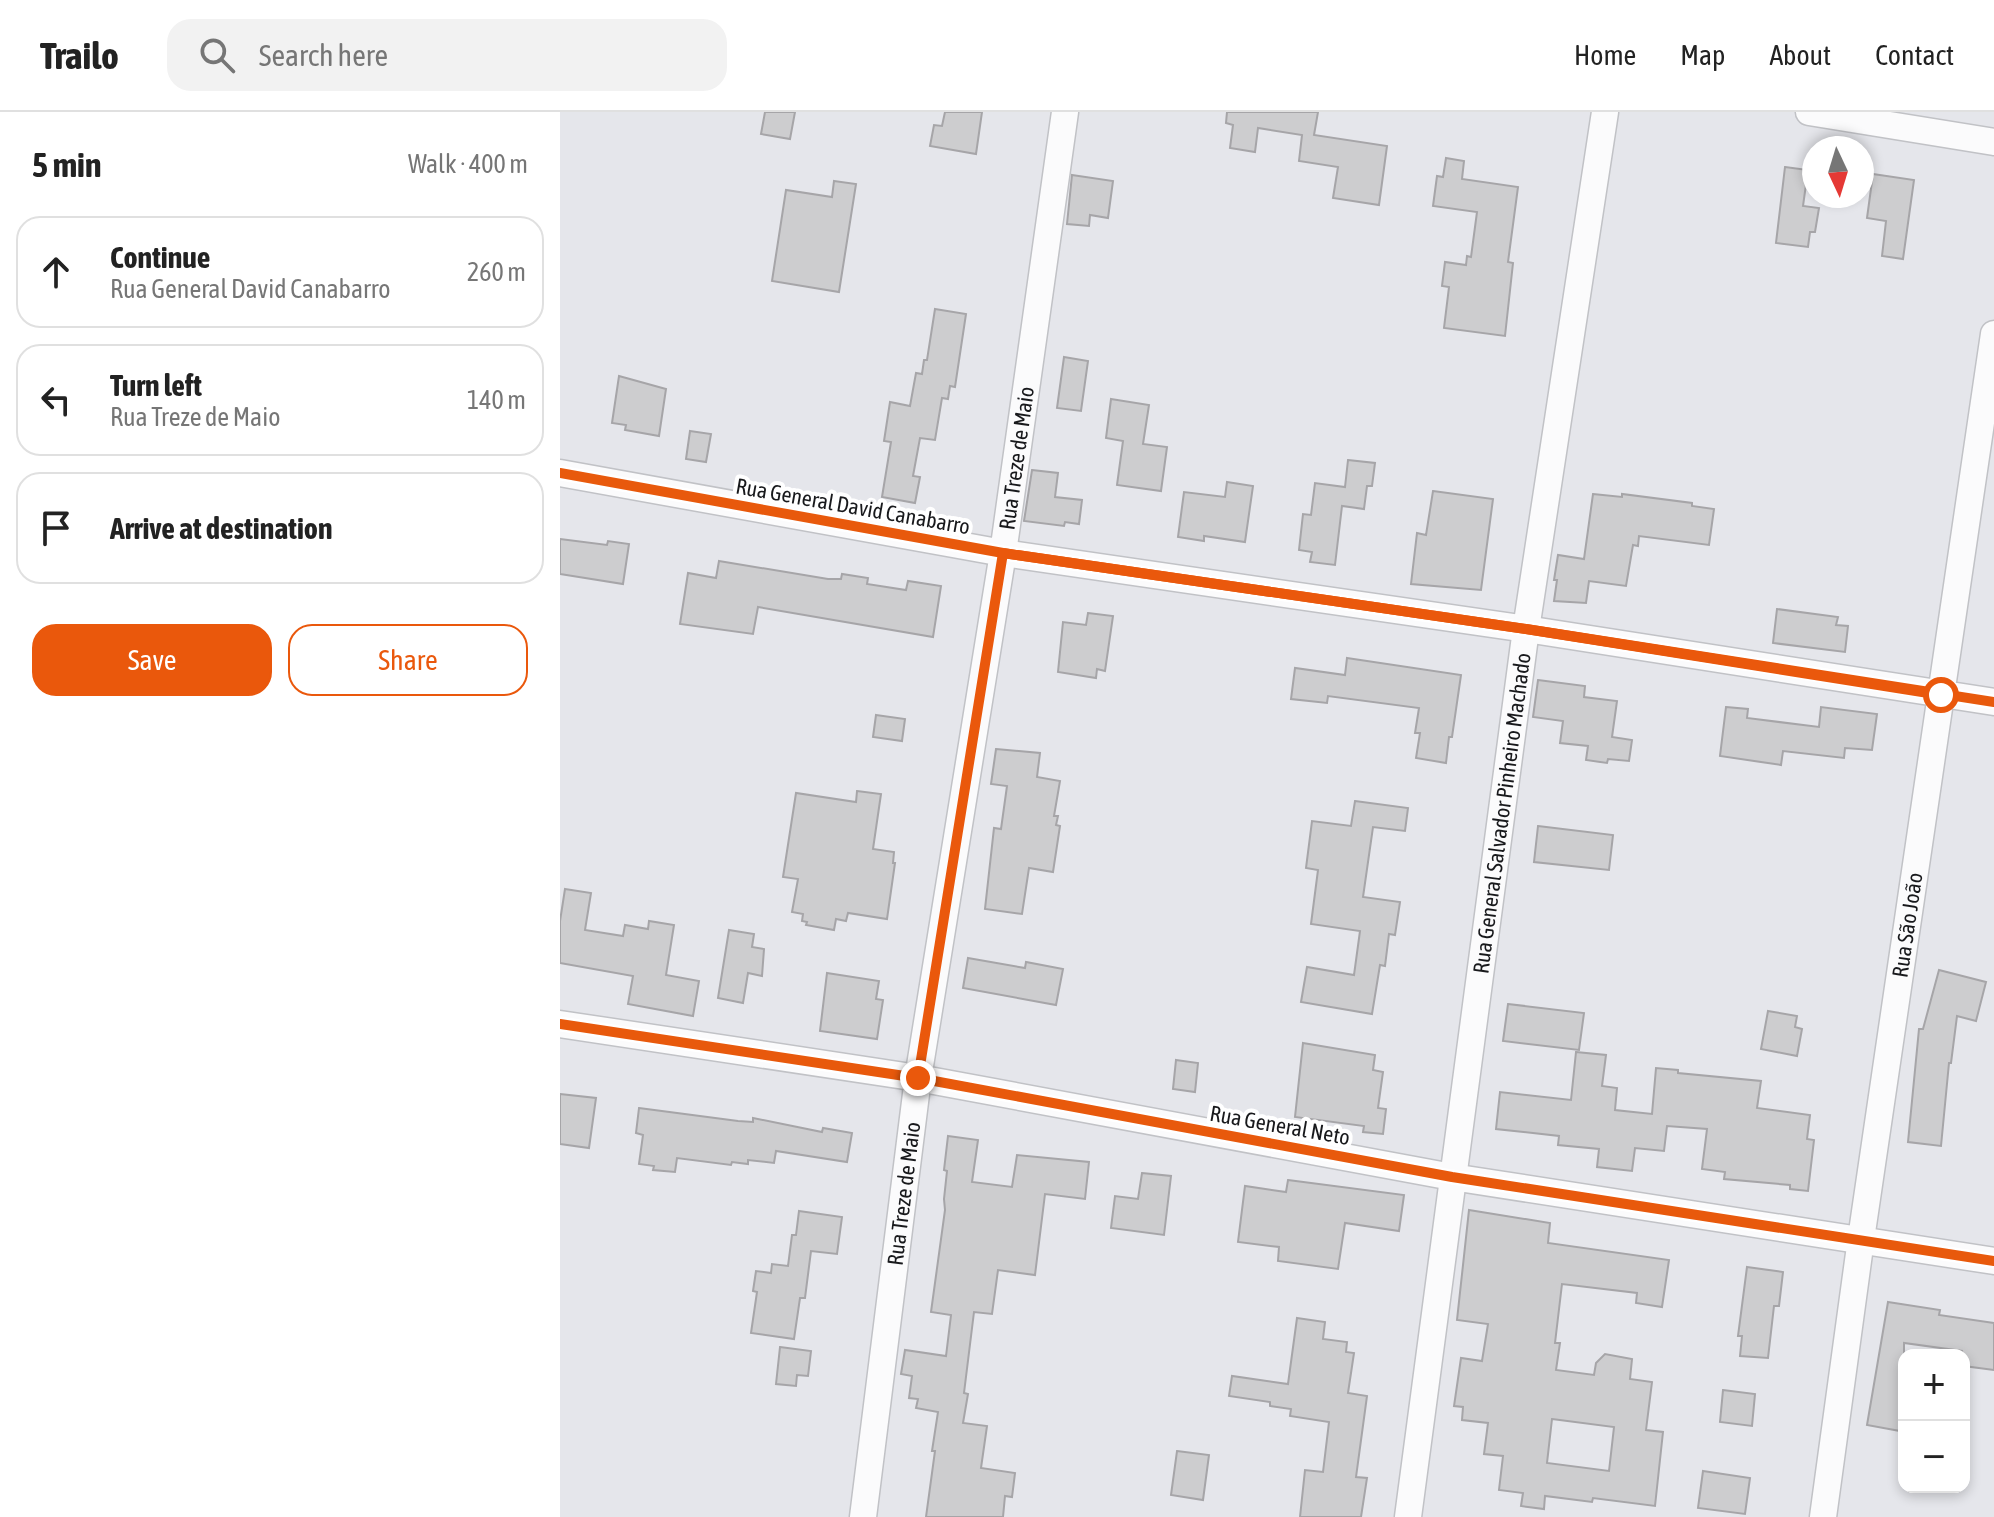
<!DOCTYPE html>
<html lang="en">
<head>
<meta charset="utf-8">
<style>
	body { margin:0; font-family:"Asap Condensed",sans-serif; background:#f2f2f2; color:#222 }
	.controls { position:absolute; right:24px; bottom:24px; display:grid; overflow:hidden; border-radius:16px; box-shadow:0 4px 12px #0003 }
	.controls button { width:72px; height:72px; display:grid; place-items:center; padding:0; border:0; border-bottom:2px solid #e0e0e0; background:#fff; color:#222; font:40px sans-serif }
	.compass { position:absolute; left:1242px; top:24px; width:72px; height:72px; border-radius:50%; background:#fff; box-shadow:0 4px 12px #0003; rotate:176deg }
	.stop { position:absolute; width:24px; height:24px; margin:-18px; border:6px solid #ea580c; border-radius:50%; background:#fff }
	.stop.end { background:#ea580c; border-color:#fff; box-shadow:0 2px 8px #0008 }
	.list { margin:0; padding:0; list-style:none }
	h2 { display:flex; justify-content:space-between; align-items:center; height:104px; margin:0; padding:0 32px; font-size:34px }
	h2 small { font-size:26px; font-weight:400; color:#767676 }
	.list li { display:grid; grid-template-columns:52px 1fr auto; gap:24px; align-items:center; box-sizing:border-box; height:112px; margin:0 16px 16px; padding:0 16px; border:2px solid #e0e0e0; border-radius:24px }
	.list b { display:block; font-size:30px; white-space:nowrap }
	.list p { margin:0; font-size:26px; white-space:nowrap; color:#767676 }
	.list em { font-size:26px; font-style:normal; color:#767676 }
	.actions { display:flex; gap:16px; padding:24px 32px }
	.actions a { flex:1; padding:18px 0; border:2px solid #ea580c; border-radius:24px; text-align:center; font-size:28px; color:#ea580c }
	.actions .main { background:#ea580c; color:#fff }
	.icon { flex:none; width:44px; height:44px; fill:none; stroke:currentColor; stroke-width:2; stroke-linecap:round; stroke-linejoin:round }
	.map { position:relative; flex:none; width:1434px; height:1405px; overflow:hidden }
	header { display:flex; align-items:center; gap:48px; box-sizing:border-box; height:112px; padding:0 40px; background:#fff; border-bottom:2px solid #e0e0e0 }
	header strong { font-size:38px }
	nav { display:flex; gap:44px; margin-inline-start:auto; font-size:28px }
	.search { width:560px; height:72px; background:#f2f2f2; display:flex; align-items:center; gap:20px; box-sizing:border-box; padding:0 28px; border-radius:24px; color:#767676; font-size:30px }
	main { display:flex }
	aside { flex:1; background:#fff }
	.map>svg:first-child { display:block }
	.building { fill:#cdcdcf; stroke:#a6a5a8; stroke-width:2; fill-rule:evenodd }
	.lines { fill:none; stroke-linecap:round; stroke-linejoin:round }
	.street-casing { stroke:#c1c2c6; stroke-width:29 }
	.street { stroke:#fbfbfc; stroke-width:26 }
	.cycleway-casing { stroke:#fff; stroke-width:15 }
	.cycleway { stroke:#e8590c; stroke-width:10 }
	.route { stroke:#ea580c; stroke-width:10 }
	.labels { text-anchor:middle; stroke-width:8; stroke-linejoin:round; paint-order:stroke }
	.street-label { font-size:22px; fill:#18191c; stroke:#fff }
</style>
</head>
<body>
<header>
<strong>Trailo</strong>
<div class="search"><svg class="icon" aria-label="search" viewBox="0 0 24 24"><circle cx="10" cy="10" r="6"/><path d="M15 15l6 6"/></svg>Search here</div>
<nav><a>Home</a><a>Map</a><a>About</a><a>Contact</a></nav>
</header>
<main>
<aside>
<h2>5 min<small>Walk · 400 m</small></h2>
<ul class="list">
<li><svg class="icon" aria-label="ahead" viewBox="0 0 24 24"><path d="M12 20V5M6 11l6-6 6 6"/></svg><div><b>Continue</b><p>Rua General David Canabarro</p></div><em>260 m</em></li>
<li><svg class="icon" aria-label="left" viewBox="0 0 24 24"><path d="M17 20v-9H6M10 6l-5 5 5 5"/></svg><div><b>Turn left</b><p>Rua Treze de Maio</p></div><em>140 m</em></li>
<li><svg class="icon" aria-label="arrive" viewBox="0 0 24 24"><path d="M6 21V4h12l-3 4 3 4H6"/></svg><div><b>Arrive at destination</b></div></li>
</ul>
<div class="actions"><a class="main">Save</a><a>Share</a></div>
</aside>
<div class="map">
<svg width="1434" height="1405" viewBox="0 0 1434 1405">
	<rect width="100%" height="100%" fill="#e5e6eb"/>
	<g class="building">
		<polygon points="205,0 235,0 230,27 201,22"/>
		<polygon points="385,0 422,0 416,42 370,34 374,13 382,14"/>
		<polygon points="667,0 758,0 754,23 827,34 819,93 773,86 778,55 739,49 742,23 698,16 695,40 670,36 673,13 666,11"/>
		<polygon points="886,46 904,49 902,67 958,75 948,150 953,151 945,224 884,216 889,175 882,174 885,150 906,153 907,144 911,145 917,100 873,94 877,64 883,65"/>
		<polygon points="1225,55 1248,58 1243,94 1259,96 1255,120 1250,120 1248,135 1216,131"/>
		<polygon points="1313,62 1354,68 1343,147 1322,144 1326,109 1307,106"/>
		<polygon points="512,63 553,69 548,106 530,103 529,114 507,112"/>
		<polygon points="274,69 296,72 279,180 212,169 226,78 272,85"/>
		<polygon points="375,197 406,202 395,275 390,274 388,287 382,286 375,328 360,326 353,364 360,365 355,391 322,385 331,330 324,329 330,290 350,294 356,261 362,262 364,248 367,248"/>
		<polygon points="504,245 528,249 521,299 497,296"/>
		<polygon points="59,264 106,277 99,324 65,318 66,313 52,311"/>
		<polygon points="551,287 589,293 583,332 607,335 601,379 557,373 563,329 546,326"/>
		<polygon points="130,319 151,322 146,350 126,347"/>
		<polygon points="788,348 815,351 812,374 807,374 804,397 782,394 775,453 750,450 752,440 739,438 743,402 751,403 755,371 785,375"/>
		<polygon points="472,358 498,361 495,385 522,388 519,412 505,410 504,414 464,409"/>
		<polygon points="667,370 693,374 685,430 644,424 644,429 618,425 624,380 665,385"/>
		<polygon points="873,379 933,387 921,478 851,472 857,421 866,423"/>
		<polygon points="1033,382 1062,385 1062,382 1132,391 1132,394 1154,397 1149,433 1079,424 1078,434 1073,433 1066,474 1029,469 1026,491 994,489 997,468 994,468 998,443 1024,447"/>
		<polygon points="0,427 47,433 48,429 69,432 63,472 0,462"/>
		<polygon points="159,449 268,467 281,467 282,462 308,466 307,472 346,478 348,469 381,474 373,525 198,495 193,522 120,512 128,461 156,466"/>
		<polygon points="1217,497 1278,505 1276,513 1288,514 1285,540 1213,531"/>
		<polygon points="528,501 553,504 545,559 537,557 536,566 498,560 503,510 526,513"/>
		<polygon points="787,546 901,563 892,625 889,625 886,651 856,646 860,621 855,621 859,596 768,584 767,591 731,587 735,556 785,563"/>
		<polygon points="978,568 1025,574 1024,585 1057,589 1052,625 1072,628 1069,649 1048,647 1047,651 1026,648 1028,634 1000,631 1003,609 973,605"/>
		<polygon points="1166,595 1188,597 1187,606 1259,615 1261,595 1317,602 1312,638 1285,636 1284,646 1223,639 1221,653 1160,644"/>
		<polygon points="316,603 345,607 342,629 313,625"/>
		<polygon points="436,637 480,641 477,665 500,669 494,704 498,704 496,713 500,714 493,760 469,756 462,802 425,797 434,716 441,717 447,674 431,672"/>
		<polygon points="297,679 321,682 313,737 334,740 333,751 335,751 327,807 288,801 286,809 276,807 274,818 246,813 247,810 242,809 243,802 232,800 238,767 223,765 236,681 296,690"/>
		<polygon points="795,689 848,696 845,719 813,715 803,785 840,790 835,823 829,822 825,854 820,853 812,902 741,890 747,855 794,863 800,819 751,812 758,758 746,756 752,709 791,714"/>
		<polygon points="978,714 1053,723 1049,758 974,750"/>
		<polygon points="5,777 31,781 25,818 63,824 65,813 88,817 89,809 114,813 106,863 139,869 133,904 68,892 73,864 0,851 0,809"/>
		<polygon points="169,818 194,822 192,835 204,837 202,864 188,861 183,891 158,886"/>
		<polygon points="408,846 465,856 466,850 503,857 496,893 403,876"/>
		<polygon points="1379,858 1426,870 1416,909 1397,904 1391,951 1389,951 1381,1034 1348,1030 1359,917 1363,917"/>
		<polygon points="267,861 319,869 316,887 323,888 317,927 260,919"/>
		<polygon points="948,892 1024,901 1019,938 943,929"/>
		<polygon points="1208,899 1237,904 1235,915 1242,917 1237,944 1201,937"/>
		<polygon points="743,931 815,943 813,958 823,960 818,996 826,997 823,1022 803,1020 804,1014 735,1005"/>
		<polygon points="1016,940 1046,943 1042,974 1057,976 1055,998 1092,1002 1096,956 1118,958 1118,961 1201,969 1197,996 1250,1003 1247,1027 1254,1028 1248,1079 1230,1077 1230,1073 1164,1067 1165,1060 1142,1057 1147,1017 1107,1014 1104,1039 1075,1036 1072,1059 1037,1055 1039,1037 998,1033 999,1024 936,1017 940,980 1011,988"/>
		<polygon points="616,948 638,951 635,980 613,977"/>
		<polygon points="0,982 36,986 29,1036 0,1032"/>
		<polygon points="79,996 178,1009 193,1010 193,1006 262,1020 263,1016 292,1021 287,1050 216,1039 214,1051 188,1048 188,1052 172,1050 171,1053 117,1046 115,1060 93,1058 94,1054 79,1052 83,1023 76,1021"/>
		<polygon points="388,1024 418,1028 412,1070 452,1075 457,1043 529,1050 525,1087 485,1082 475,1163 438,1158 432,1202 414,1200 404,1281 408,1282 403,1311 427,1314 421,1356 455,1361 452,1385 445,1384 443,1405 366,1405 375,1339 372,1339 378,1300 356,1296 358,1287 349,1286 352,1264 341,1262 345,1238 386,1244 391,1203 371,1200 385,1098 384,1087 387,1059 384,1058"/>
		<polygon points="582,1061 611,1064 604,1123 551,1116 555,1084 578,1087"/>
		<polygon points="728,1068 844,1083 839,1119 785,1111 778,1157 718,1149 719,1135 678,1130 685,1074 726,1080"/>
		<path d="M909,1098L990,1111L988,1131L1109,1148L1102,1195L1076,1191L1077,1181L1002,1172L995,1231H1000L996,1258L1034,1263L1036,1251L1045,1242L1072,1247L1070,1267L1092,1270L1086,1318L1103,1320L1095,1394L1033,1386L1032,1390L985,1384L984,1397L961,1394L963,1381L939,1378L943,1344L924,1342L928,1311L902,1308L903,1295L894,1294L901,1246L922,1249L928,1212L897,1208ZM992,1307L1054,1315L1049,1359L987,1351Z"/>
		<polygon points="239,1099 282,1105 277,1142 251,1139 245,1186 240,1186 234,1227 191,1221 197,1180 193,1179 196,1159 211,1161 212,1152 228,1154 232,1123 236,1123"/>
		<polygon points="1187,1155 1223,1160 1219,1194 1214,1194 1208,1246 1180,1244 1182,1224 1178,1224"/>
		<polygon points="1328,1190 1380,1198 1379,1203 1434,1211 1434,1258 1404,1254 1402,1239 1344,1231 1344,1292 1340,1319 1307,1313"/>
		<polygon points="737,1206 765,1210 763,1227 787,1230 786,1240 794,1241 788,1281 807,1284 796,1365 807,1366 801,1405 740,1405 745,1358 763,1360 769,1310 730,1304 731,1297 710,1294 710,1290 669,1284 672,1264 728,1272"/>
		<polygon points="220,1235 251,1239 248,1264 237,1263 236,1274 216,1272"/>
		<polygon points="1163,1278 1195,1282 1192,1314 1160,1310"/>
		<polygon points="617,1339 649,1343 643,1388 611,1383"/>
		<polygon points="1143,1359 1190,1366 1185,1402 1138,1396"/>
	</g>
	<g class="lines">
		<g class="street-casing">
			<g id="street">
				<polyline points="1249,0 1434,30"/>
				<polyline points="0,361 443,441 966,517 1434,590"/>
				<polyline points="0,912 358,966 892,1065 1434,1149"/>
				<path id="s1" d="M303,1405L358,966L443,441L505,0"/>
				<path id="s2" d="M848,1405L966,517L1045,0"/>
				<path id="s3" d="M1263,1405L1301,1127L1434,222"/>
			</g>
		</g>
		<use href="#street" class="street"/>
		<g class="cycleway-casing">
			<g id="cycleway">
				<polyline points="0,361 443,441 966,517 1434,590"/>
				<polyline points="0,912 358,966 892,1065 1434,1149"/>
			</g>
		</g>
		<use href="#cycleway" class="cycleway"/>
	</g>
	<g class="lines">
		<polyline class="route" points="358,966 443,441 966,517 1381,583"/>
	</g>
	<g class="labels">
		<g class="street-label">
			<text dy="8" stroke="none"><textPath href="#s1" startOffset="1070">Rua Treze de Maio</textPath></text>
			<text transform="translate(293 394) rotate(10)" y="8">Rua General David Canabarro</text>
			<text dy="8" stroke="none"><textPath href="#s2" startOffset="710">Rua General Salvador Pinheiro Machado</textPath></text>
			<text dy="8" stroke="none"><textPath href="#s3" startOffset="598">Rua São João</textPath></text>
			<text transform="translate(720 1013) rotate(10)" y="8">Rua General Neto</text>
			<text dy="8" stroke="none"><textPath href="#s1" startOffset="326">Rua Treze de Maio</textPath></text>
		</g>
	</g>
</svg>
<div class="controls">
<button>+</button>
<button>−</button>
</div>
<svg class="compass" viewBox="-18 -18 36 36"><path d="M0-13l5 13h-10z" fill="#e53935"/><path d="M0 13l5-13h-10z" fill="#767676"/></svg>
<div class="stop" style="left:1381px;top:583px"></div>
<div class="stop end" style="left:358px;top:966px"></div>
</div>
</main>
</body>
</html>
